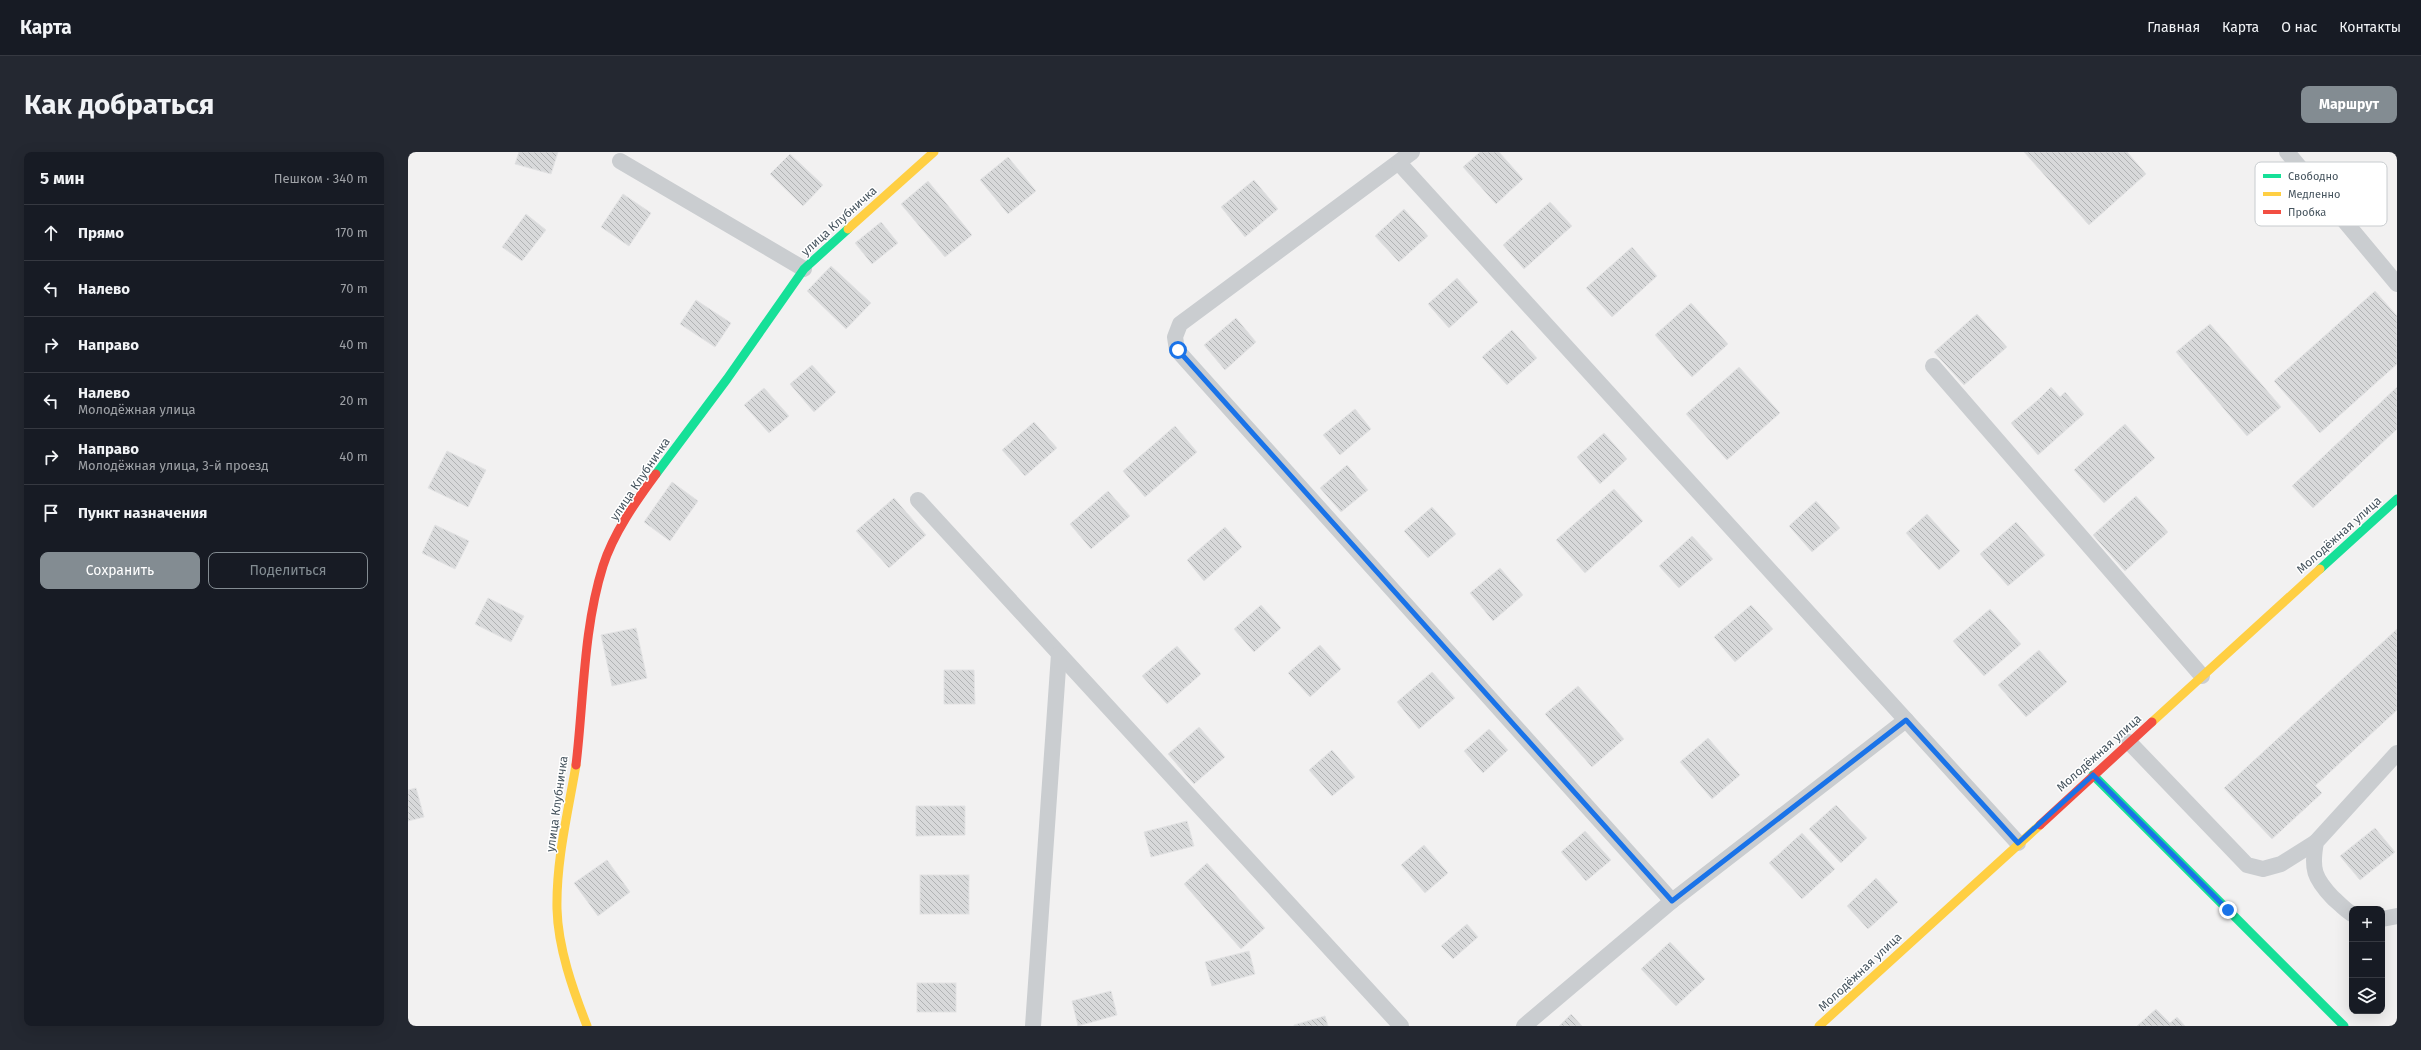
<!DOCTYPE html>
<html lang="ru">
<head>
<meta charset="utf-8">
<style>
	body { margin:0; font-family:"Fira Sans",sans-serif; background:#242831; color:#f1f3f6 }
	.controls { position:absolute; right:12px; bottom:12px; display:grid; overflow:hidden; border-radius:8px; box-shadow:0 4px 16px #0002 }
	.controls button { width:36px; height:36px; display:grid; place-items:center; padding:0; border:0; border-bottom:1px solid #363941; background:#171b24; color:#f1f3f6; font:20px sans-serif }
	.stop { position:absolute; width:12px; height:12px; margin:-9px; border:3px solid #1a73e8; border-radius:50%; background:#fff }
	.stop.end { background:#1a73e8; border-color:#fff; box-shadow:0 1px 4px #0008 }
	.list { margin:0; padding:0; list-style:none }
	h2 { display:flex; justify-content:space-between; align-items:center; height:52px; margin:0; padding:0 16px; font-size:17px }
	h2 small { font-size:13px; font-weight:400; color:#9ea1a6 }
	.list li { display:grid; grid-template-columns:26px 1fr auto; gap:12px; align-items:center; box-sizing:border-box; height:56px; padding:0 16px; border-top:1px solid #363941 }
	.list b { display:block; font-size:15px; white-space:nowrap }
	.list p { margin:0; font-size:13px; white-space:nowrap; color:#9ea1a6 }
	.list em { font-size:13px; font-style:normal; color:#9ea1a6 }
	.actions { display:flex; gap:8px; padding:12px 16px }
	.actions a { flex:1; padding:9px 0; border:1px solid #838c92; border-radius:8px; text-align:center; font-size:14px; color:#838c92 }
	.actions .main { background:#838c92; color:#fff }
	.icon { flex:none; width:22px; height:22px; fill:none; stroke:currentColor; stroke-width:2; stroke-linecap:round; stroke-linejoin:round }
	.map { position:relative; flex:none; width:1989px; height:874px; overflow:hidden; border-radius:8px }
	header { display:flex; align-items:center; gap:24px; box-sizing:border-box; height:56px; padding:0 20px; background:#171b24; border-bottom:1px solid #363941 }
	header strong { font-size:19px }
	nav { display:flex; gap:22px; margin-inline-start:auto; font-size:14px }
	.intro { display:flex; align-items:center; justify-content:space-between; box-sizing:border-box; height:96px; padding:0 24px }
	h1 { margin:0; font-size:28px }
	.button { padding:10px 18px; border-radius:8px; background:#838c92; color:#fff; font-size:14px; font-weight:700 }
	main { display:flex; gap:24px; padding:0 24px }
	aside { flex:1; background:#171b24; border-radius:8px; box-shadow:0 4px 16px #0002 }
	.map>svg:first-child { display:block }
	.building { fill:url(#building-back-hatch); stroke:#e3e3e4 }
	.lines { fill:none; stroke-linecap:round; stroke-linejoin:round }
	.lane { stroke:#cacdd0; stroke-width:16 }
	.fast { stroke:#16e098; stroke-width:9 }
	.slow { stroke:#ffcf43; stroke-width:9 }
	.jam { stroke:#f24e42; stroke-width:9 }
	.route { stroke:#1a73e8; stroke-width:5 }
	.labels { text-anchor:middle; stroke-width:3; stroke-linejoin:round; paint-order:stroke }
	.street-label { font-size:12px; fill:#47555f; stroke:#fff }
	.key { fill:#fff; stroke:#c8cccf; stroke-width:1 }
	.key-label { font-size:11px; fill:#47555f }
</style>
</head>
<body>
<header>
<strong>Карта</strong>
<nav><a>Главная</a><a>Карта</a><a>О нас</a><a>Контакты</a></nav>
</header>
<div class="intro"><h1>Как добраться</h1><a class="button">Маршрут</a></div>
<main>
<aside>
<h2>5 мин<small>Пешком · 340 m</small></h2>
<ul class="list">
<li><svg class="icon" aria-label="ahead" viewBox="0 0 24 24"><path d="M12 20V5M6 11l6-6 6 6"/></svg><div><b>Прямо</b></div><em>170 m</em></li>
<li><svg class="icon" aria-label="left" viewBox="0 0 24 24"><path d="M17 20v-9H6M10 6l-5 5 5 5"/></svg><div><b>Налево</b></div><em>70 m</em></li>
<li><svg class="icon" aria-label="right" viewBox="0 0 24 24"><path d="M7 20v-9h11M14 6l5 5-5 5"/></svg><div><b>Направо</b></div><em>40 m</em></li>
<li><svg class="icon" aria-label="left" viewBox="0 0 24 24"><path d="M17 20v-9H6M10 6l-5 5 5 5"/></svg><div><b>Налево</b><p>Молодёжная улица</p></div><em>20 m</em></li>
<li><svg class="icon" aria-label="right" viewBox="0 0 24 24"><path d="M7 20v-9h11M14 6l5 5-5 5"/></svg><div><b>Направо</b><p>Молодёжная улица, 3-й проезд</p></div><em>40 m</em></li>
<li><svg class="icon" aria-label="arrive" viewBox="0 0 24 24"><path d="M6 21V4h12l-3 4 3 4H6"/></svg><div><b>Пункт назначения</b></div></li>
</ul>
<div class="actions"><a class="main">Сохранить</a><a>Поделиться</a></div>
</aside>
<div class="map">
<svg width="1989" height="874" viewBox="0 0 1989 874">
	<defs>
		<pattern id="building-back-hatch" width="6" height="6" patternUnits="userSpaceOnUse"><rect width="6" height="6" fill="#d8d9da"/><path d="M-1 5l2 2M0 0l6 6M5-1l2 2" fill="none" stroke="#b1b3b4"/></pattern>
	</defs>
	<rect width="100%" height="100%" fill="#f2f1f1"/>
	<g class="building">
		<polygon points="111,0 150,0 143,22 107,12"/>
		<polygon points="1072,0 1091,0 1115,27 1088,52 1055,15"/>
		<polygon points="1616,0 1719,0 1738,22 1681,73"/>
		<polygon points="382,2 415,33 395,54 362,22"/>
		<polygon points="600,5 628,39 600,62 572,28"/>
		<polygon points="846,28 870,57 837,85 813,55"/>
		<polygon points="520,29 564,83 537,105 493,52"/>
		<polygon points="215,42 243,61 221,94 193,75"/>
		<polygon points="1142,50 1164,74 1116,117 1095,93"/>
		<polygon points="996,57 1020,84 991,110 967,84"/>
		<polygon points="118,62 138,78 114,109 94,95"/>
		<polygon points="473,70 490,91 464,112 447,91"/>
		<polygon points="1224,95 1249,124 1204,165 1178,136"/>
		<polygon points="423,114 463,151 438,177 399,139"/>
		<polygon points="1049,126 1070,150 1041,176 1020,152"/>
		<polygon points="1967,139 1989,164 1989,212 1912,281 1866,229"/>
		<polygon points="288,148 323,171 307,195 272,172"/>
		<polygon points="1283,151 1320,192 1284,225 1247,183"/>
		<polygon points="1569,162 1599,195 1556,233 1526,200"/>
		<polygon points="828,166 848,190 817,218 796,193"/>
		<polygon points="1802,172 1873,255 1839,284 1768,200"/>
		<polygon points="1104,178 1129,206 1099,233 1074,205"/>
		<polygon points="404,213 428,240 406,260 382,232"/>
		<polygon points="1331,215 1372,261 1319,308 1278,262"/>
		<polygon points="1643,235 1652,245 1657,240 1676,262 1658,278 1631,247"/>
		<polygon points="1989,235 1989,277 1905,356 1884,334"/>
		<polygon points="356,236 381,264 361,281 336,253"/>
		<polygon points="1631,247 1658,278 1630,303 1603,271"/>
		<polygon points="947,257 963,277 932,303 915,283"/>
		<polygon points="626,270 649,296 617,324 594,298"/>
		<polygon points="1717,272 1747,306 1696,351 1666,318"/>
		<polygon points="767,274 789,300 737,345 715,319"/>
		<polygon points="1196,281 1219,307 1192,332 1169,305"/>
		<polygon points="39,299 78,318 60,355 20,336"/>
		<polygon points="939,313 960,338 933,360 912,336"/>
		<polygon points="264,330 290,349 262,389 236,370"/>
		<polygon points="1206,337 1235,369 1177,421 1148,388"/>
		<polygon points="700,339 722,364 683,397 662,372"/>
		<polygon points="1728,344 1760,380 1717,419 1685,383"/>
		<polygon points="486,346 518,383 481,416 448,379"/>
		<polygon points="1408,349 1432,376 1404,400 1381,374"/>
		<polygon points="1024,355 1048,382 1020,406 996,379"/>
		<polygon points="1519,362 1552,399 1531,418 1498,381"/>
		<polygon points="1608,370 1637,403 1600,434 1572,402"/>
		<polygon points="27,373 61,389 47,417 14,401"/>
		<polygon points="817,375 834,395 796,429 779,408"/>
		<polygon points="1284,384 1305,407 1271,436 1251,414"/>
		<polygon points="1092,416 1115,443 1085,469 1062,441"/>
		<polygon points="80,446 116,464 103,490 67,472"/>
		<polygon points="853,453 873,476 846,500 826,477"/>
		<polygon points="1343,453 1365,477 1327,510 1306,485"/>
		<polygon points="1582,457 1613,492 1576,524 1545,489"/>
		<polygon points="228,476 239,526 204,534 193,483"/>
		<polygon points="1989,477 1989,558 1907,634 1866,590"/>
		<polygon points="912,493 933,517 902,545 880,521"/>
		<polygon points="769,494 793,522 759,552 734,524"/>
		<polygon points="1631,498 1659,530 1618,565 1590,533"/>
		<polygon points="536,518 566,518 567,552 536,552"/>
		<polygon points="1024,520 1047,546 1011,577 989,550"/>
		<polygon points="1170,534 1216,587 1184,615 1137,562"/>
		<polygon points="791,575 817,605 786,632 760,602"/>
		<polygon points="1081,577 1100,598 1075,621 1056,599"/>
		<polygon points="1300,586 1332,623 1304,647 1272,610"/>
		<polygon points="1866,590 1914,641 1864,687 1816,636"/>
		<polygon points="924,598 947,625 924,644 901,618"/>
		<polygon points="8,636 16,665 0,669 0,638"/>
		<polygon points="1428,653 1459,686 1433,711 1401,677"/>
		<polygon points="508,654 557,654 557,683 508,684"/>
		<polygon points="779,669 786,694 743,705 736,680"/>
		<polygon points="1967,676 1987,700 1952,728 1932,704"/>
		<polygon points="1177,679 1203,708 1178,729 1153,700"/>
		<polygon points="1394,681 1427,717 1394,747 1361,711"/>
		<polygon points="1016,693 1040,721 1017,741 993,713"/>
		<polygon points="199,708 222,740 190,764 166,731"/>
		<polygon points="799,711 857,776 833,797 776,732"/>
		<rect x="512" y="723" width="49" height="39"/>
		<polygon points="1468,726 1490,750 1460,777 1439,754"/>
		<polygon points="1059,772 1070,785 1045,807 1033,794"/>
		<polygon points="1262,790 1297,827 1268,854 1233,817"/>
		<polygon points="841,799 847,822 804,834 797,810"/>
		<rect x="509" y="831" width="39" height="29"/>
		<polygon points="703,839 709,863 670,874 664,849"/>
		<polygon points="1748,857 1762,871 1769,865 1777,874 1729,874"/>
		<polygon points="1163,862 1174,874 1151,874"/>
		<polygon points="917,864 920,874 886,874 886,873"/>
	</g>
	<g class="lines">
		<g class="lane">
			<polyline points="1004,0 772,172 767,185 769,198 1264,749"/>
			<polyline points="1879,0 1989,132"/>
			<polyline points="212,9 396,117"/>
			<polyline points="991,11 1610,691"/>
			<polyline points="1525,214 1794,524"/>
			<polyline points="510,348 993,874"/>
			<polyline points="1721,590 1839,713 1855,717 1873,712 1908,690"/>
			<path d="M1944,762C1937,758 1931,751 1925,746C1906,726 1903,717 1908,690L1989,601"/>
			<polyline points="1974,767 1989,764"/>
			<polyline points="625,874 651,502"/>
			<polyline points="1116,874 1264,749 1498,568"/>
		</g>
		<g class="fast">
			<polyline points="248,322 319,227 396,117 440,77"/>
			<polyline points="1912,417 1989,347"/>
			<polyline points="1685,623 1936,874"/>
		</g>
		<g class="slow">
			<polyline points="440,77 526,0"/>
			<polyline points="1744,570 1912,417"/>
			<path d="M168,613C160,660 148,709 149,757C150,796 165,838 179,874"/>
			<polyline points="1411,874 1632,673"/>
		</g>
		<g class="jam">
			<path d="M168,613C176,546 175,478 195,414C205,382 228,349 248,322"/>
			<polyline points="1632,673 1744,570"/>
		</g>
	</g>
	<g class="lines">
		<polyline class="route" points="770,198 1264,749 1498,568 1610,691 1685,623 1820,758"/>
	</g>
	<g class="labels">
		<g class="street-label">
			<text transform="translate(431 69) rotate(-42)" y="4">улица Клубничка</text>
			<text transform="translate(232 327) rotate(-56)" y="4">улица Клубничка</text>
			<text transform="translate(1931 383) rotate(-42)" y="4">Молодёжная улица</text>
			<text transform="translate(1691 601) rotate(-42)" y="4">Молодёжная улица</text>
			<text transform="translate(149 652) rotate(-82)" y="4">улица Клубничка</text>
			<text transform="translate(1452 820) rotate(-43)" y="4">Молодёжная улица</text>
		</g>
	</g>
	<rect x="1847" y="10" width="132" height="64" rx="6" class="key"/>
	<rect x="1855" y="22" width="18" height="4" fill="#16e098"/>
	<rect x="1855" y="40" width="18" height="4" fill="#ffcf43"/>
	<rect x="1855" y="58" width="18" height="4" fill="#f24e42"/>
	<g class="key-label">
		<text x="1880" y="28">Свободно</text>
		<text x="1880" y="46">Медленно</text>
		<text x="1880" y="64">Пробка</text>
	</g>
</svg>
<div class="controls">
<button>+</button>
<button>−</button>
<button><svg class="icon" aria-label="layers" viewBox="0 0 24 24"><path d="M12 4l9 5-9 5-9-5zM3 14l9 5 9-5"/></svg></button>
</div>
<div class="stop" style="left:770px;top:198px"></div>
<div class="stop end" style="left:1820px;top:758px"></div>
</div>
</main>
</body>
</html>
